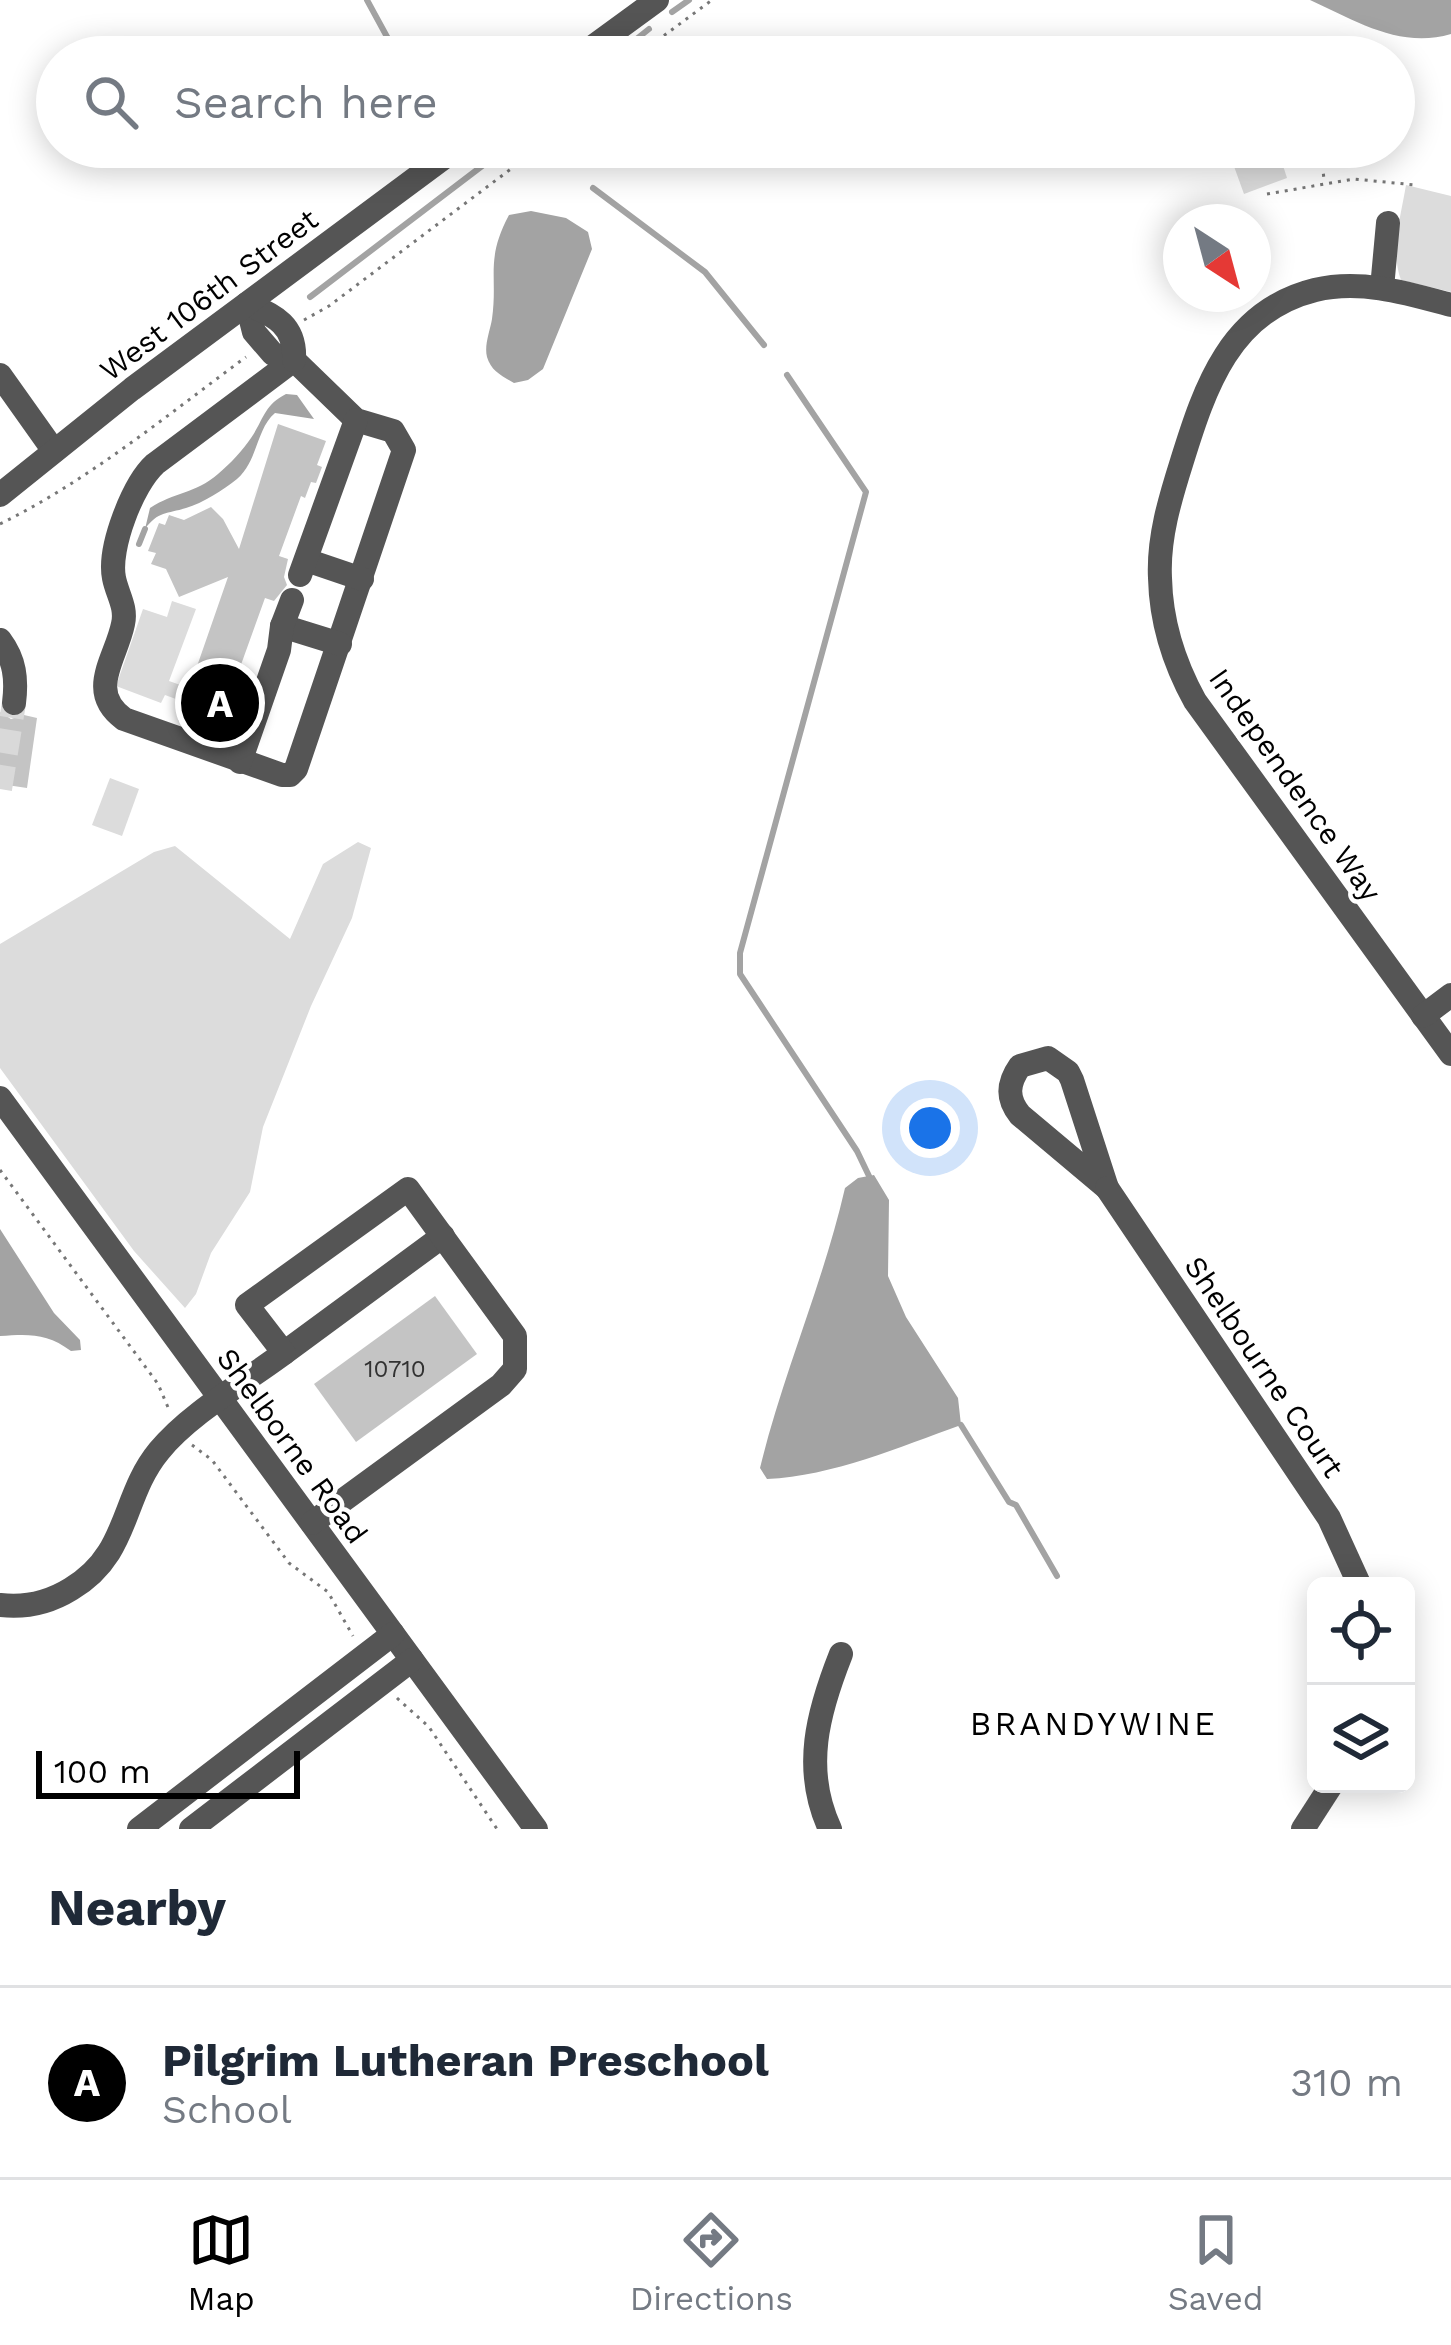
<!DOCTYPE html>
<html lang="en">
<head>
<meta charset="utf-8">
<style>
	body { margin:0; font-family:"Work Sans",sans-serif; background:#f6f6f7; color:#1f2937 }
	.controls { position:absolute; right:36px; bottom:36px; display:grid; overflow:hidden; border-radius:18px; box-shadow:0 6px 30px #0003 }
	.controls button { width:108px; height:108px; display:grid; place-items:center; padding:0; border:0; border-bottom:3px solid #e0e1e3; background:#fff; color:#1f2937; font:60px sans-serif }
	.compass { position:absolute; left:1163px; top:204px; width:108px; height:108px; border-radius:50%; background:#fff; box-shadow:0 6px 30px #0003; rotate:144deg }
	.scale { position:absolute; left:36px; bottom:30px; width:264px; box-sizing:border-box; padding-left:12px; border:6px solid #000; border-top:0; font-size:33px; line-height:42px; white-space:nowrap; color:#000; -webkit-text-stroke:9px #fff; paint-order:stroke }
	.you { position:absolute; left:930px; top:1128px; width:42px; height:42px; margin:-30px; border:9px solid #fff; border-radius:50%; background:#1a73e8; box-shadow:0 0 0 18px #1a73e833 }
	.badge { display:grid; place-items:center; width:78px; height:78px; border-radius:50%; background:#000; color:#fff; font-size:39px; font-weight:700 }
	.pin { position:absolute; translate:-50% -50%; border:6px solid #fff; box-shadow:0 3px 12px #0006 }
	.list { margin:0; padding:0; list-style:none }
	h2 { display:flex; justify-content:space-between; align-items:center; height:156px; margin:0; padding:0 48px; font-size:51px }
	h2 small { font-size:39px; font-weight:400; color:#747a83 }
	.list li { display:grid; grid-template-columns:78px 1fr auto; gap:36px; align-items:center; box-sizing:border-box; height:192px; padding:0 48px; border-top:3px solid #e0e1e3 }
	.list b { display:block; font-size:45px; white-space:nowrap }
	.list p { margin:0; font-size:39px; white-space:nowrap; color:#747a83 }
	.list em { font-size:39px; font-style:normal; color:#747a83 }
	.icon { flex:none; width:66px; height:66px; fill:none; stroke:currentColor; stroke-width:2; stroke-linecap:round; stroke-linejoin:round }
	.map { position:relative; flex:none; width:1451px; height:1829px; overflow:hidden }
	.search { position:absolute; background:#fff; box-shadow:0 6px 30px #0003; left:36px; right:36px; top:36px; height:132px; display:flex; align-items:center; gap:30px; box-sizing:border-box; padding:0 42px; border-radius:66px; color:#747a83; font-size:45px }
	.sheet { height:348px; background:#fff }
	nav { display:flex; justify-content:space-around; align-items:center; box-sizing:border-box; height:168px; border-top:3px solid #e0e1e3; background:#fff; font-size:33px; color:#747a83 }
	nav a { display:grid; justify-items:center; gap:6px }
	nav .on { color:#000 }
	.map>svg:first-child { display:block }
	.green { fill:#dcdcdc }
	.water { fill:#a3a3a3 }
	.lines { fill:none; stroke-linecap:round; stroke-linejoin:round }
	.stream { stroke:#a3a3a3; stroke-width:6 }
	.building { fill:#c4c4c4 }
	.minor-tunnel { stroke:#d9d9d9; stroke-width:24; stroke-dasharray:24 12; stroke-linecap:butt }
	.path { stroke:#777; stroke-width:3; stroke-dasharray:3 6; stroke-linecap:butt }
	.minor { stroke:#555; stroke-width:24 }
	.labels { text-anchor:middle; stroke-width:9; stroke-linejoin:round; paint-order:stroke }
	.number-label { font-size:24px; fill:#313131 }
	.street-label { font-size:30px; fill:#000; stroke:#fff }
	.neighbourhood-label { font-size:33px; letter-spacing:3px; fill:#000; stroke:#fff }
</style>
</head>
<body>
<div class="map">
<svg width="1451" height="1829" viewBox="0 0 1451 1829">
	<rect width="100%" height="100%" fill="#fff"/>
	<g class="green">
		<polygon points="1227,147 1277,147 1287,178 1244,194"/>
		<path d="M1406,185L1451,196V292L1401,280C1390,251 1401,216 1406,185Z"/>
		<polygon points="172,601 196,609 169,681 189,688 184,702 165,695 161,703 116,686 143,609 167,617"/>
		<polygon points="110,778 139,789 122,836 92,825"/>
		<polygon points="358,842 371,848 352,918 311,1006 263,1127 250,1192 211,1253 196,1294 185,1308 134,1251 0,1068 0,944 154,852 175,846 290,939 323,864"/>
	</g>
	<g class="water">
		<path d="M1310,0H1451V34C1400,49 1356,21 1310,0Z"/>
		<path d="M531,211L566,218L588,232L592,249L543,369L528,380L514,383C502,376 491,371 487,357C484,345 490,331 492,319C498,276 485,260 509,215Z"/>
		<path d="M286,394L297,395L314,419L275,413C256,429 258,461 237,479C223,490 203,503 186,508C167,514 158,511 145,529L150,508C174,492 195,494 218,474C230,464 243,450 251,438C264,419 264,405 286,394Z"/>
		<path d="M874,1175L889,1200L888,1276L906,1317L958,1398L961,1425C899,1447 833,1476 767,1479L760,1468C783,1373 823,1284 845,1188L858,1178Z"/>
		<path d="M0,1229L54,1313L80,1340L81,1350L71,1351C47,1333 29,1334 0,1336Z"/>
	</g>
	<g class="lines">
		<g class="stream">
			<polyline points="367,0 398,57"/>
			<polyline points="672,12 689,0"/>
			<polyline points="614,57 649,29"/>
			<polyline points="553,158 560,164"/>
			<polyline points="593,188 705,272 764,345"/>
			<polyline points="310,297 507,147"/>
			<polyline points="787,375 866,492 740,953 740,974 857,1151 869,1176"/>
			<polyline points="139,544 145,529"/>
			<polyline points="961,1425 1009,1502 1016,1505 1057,1576"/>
		</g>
	</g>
	<g class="building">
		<polygon points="278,424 326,441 317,465 322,467 316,483 311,482 305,498 301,496 279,556 288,559 284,577 287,585 274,601 265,598 229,698 235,701 230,717 223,714 216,734 178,721 228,577 179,597 166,569 151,564 156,553 148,551 159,523 165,525 169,515 184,520 211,507 223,519 239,549"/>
		<polygon points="0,712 11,719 24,715 37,718 27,788 0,784"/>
		<polygon points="435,1296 477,1354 356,1442 314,1384"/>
	</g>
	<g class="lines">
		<polyline class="minor-tunnel" points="0,789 14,703"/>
		<g class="path">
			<polyline points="635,57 712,0"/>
			<polyline points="1320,147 1324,179"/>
			<polyline points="1267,194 1354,179 1415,185"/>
			<polyline points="304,320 329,306 540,147"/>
			<path d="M0,524C89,480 166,416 246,357"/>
			<polyline points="0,1170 158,1384 170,1412"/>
			<polyline points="192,1445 212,1460 289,1563 328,1592 353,1636"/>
			<polyline points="397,1698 429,1727 497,1829"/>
		</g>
		<g class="minor">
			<polyline points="579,57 657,0"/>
			<polyline points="1382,288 1388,223"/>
			<path d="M247,304L254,332L273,354L294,360L356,420L393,431L404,450L296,769L290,775H282L124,719C86,691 116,659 123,624C127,607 117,594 114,578C108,548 133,484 155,464L294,360"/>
			<path d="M247,304C275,315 296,326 294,360"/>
			<path d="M1451,305C1407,293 1361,279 1315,290C1230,311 1205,387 1182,461C1170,499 1158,538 1160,578C1161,622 1174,663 1195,701L1451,1054"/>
			<polyline points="0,375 54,451"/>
			<polyline points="0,495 132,389 458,147"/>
			<polyline points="306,560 362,579"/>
			<polyline points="300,575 356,420"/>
			<polyline points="282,626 340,644"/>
			<path d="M0,640C15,660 17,679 14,703"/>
			<polyline points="240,762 279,650 282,626 292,600"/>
			<polyline points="1423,1016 1451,995"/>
			<path d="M1048,1058L1068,1072L1072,1080L1107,1188L1020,1115C1006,1098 1008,1083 1020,1066Z"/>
			<polyline points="0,1098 536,1829"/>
			<polyline points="1107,1188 1329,1518 1360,1586"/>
			<polyline points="284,1353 443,1236"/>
			<path d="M0,1605C25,1608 50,1602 71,1589C130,1554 121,1497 159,1451C189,1414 245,1382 284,1353L247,1305L408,1189L515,1336V1369L501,1385L312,1523"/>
			<polyline points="139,1829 393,1634"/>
			<polyline points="191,1829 412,1660"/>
			<path d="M830,1829C802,1769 818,1712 841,1654"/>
			<polyline points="1303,1829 1332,1784"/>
		</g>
	</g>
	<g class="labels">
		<g class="number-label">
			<text x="395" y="1377">10710</text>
		</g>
		<g class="street-label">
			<text transform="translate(209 295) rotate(-37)" y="10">West 106th Street</text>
			<text transform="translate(1295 785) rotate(55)" y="10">Independence Way</text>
			<text transform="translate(1264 1367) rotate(56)" y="10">Shelbourne Court</text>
			<text transform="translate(292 1446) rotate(54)" y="10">Shelborne Road</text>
		</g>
		<g class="neighbourhood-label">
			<text x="1094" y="1735">BRANDYWINE</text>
		</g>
	</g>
</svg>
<div class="controls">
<button><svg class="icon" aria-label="locate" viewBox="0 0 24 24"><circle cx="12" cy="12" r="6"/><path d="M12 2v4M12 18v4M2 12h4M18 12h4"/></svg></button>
<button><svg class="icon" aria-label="layers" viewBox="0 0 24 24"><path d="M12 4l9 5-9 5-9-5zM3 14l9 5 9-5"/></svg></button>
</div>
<svg class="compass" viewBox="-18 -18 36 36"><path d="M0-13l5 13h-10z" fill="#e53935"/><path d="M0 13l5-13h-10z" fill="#747a83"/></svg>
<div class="scale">100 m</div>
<div class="you"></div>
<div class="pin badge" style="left:220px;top:703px">A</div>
<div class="search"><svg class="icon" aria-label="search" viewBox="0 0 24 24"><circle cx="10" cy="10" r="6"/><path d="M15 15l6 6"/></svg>Search here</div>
</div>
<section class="sheet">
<h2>Nearby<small></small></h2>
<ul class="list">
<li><span class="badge">A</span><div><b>Pilgrim Lutheran Preschool</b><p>School</p></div><em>310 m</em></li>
</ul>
</section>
<nav>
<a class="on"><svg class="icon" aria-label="map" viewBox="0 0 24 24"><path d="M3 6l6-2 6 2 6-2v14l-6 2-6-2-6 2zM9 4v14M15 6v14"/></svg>Map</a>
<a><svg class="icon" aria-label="directions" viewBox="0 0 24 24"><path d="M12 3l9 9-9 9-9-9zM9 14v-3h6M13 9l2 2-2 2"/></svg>Directions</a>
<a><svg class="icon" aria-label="saved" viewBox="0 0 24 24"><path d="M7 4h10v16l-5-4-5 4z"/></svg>Saved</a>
</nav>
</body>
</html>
